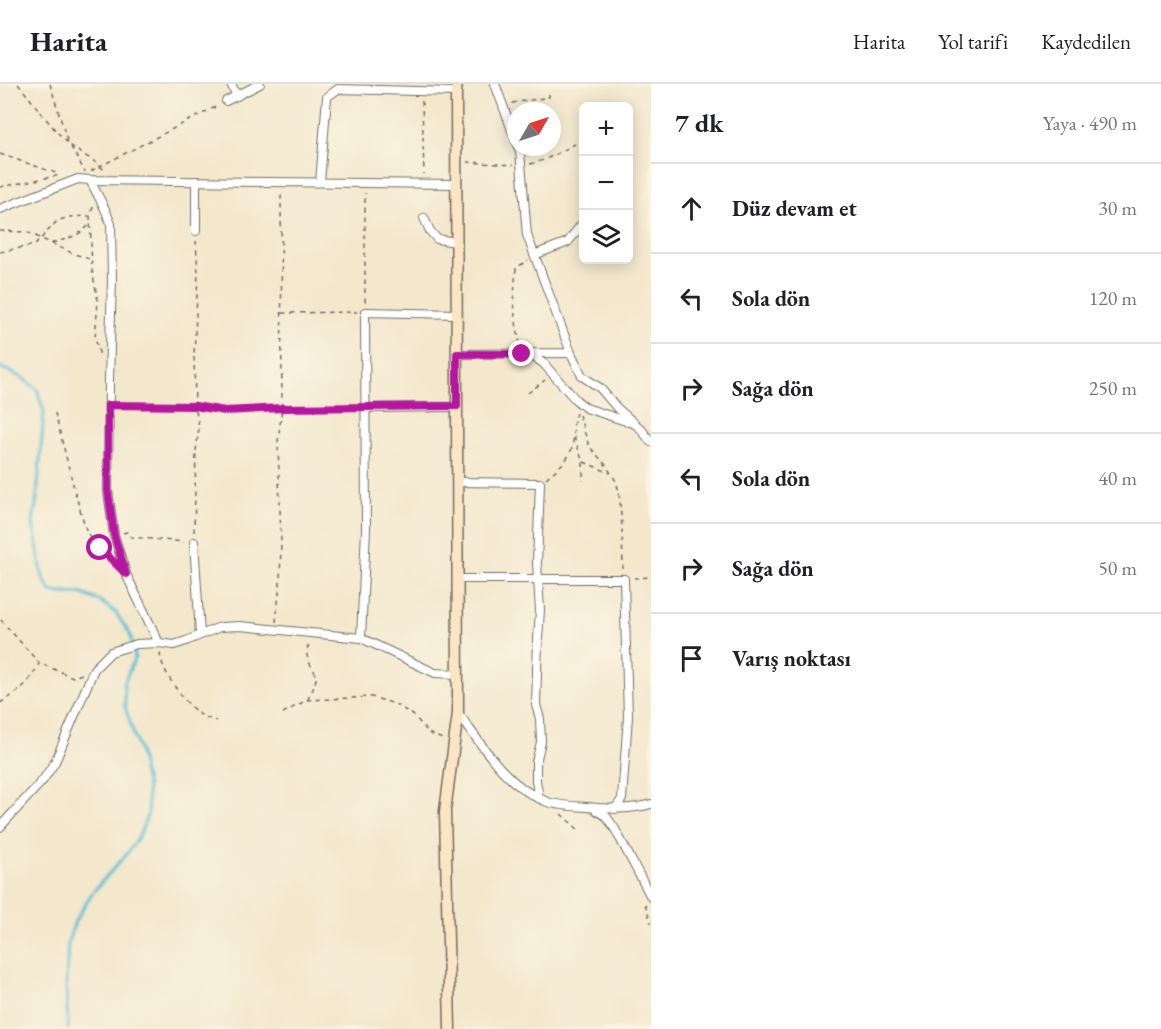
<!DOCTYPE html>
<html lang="tr">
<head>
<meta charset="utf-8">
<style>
	body { margin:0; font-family:"EB Garamond",serif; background:#f6f6f6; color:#202124 }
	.controls { position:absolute; right:18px; top:18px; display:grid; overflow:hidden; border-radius:9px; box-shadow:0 3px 15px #0003 }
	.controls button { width:54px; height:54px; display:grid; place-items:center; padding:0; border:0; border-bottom:2px solid #e0e0e0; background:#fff; color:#202124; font:30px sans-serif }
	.compass { position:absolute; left:507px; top:18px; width:54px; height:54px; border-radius:50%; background:#fff; box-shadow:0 3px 15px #0003; rotate:51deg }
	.stop { position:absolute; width:18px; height:18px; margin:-14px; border:4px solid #b5179e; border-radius:50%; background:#fff }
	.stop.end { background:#b5179e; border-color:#fff; box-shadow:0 2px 6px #0008 }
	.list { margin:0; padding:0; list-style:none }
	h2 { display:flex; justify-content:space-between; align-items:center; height:78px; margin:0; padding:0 24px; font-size:26px }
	h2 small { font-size:20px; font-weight:400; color:#757577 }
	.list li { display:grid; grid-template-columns:39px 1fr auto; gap:18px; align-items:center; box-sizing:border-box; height:90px; padding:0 24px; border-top:2px solid #e0e0e0 }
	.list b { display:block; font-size:22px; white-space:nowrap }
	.list em { font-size:20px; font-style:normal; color:#757577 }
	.icon { flex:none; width:33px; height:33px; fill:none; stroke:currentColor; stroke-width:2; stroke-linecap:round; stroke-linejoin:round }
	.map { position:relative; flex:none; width:651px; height:945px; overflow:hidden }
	header { display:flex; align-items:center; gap:36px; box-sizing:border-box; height:84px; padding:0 30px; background:#fff; border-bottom:2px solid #e0e0e0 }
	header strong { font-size:28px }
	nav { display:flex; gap:33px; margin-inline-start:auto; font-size:21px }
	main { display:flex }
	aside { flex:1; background:#fff }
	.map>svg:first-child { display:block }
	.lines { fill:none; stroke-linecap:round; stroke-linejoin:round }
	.stream { stroke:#55bcd3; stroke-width:3 }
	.street-casing { stroke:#716d63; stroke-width:10 }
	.secondary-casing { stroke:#716d63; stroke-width:13 }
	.path { stroke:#716d63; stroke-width:1.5; stroke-dasharray:4.5 4.5; stroke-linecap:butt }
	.street { stroke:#fff; stroke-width:8 }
	.secondary { stroke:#fce5c4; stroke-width:10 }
	.route { stroke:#b5179e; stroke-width:8 }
</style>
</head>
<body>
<header>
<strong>Harita</strong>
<nav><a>Harita</a><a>Yol tarifi</a><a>Kaydedilen</a></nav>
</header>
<main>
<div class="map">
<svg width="651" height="945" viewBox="0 0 651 945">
	<rect width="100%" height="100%" fill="#fcf5e5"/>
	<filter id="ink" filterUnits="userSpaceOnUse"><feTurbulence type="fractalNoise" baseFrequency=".0167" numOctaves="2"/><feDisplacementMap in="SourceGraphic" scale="12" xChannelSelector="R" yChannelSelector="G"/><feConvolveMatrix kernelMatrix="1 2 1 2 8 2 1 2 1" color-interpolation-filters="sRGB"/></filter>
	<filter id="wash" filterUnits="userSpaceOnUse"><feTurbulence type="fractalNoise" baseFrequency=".008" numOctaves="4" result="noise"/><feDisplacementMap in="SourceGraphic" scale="24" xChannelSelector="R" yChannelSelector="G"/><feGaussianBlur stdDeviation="1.35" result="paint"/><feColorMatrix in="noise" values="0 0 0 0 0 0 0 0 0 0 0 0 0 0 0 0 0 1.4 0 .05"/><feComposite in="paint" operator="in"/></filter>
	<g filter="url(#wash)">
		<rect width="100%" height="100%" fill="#f3e7cc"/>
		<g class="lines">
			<polyline class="stream" points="0,283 21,293 37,305 44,328 37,414 33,439 43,494 51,507 61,509 80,509 100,517 116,529 130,550 135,573 124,599 125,623 139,666 147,704 148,730 139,752 129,767 92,809 75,837 68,858 66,900 68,945"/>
		</g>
	</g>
	<g filter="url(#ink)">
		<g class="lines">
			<g class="street-casing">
				<g id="street">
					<polyline points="231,0 237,12"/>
					<polyline points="495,0 516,57"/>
					<polyline points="226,17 260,0"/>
					<polyline points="90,96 105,125 111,140 112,196 109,295 108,407 114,451 126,490 159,559"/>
					<polyline points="320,98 327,13 338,5 456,8"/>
					<polyline points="0,125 78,95 90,96 456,100"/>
					<polyline points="424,134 430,147 437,155 456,158"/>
					<polyline points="196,147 196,97"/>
					<polyline points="534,171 568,158 584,137"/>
					<polyline points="571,269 582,292 600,304 617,324 641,345 651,358"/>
					<polyline points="457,270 571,269 527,151 520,67 518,63"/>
					<polyline points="529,270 543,279 576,316 586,324 635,340"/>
					<polyline points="365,324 457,323"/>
					<polyline points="457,398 540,399 537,479 540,526 538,555 536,621 540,635 541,658 536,678 536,697 539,714"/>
					<polyline points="194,458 200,550"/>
					<polyline points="458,495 624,495 628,633 622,715 615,725"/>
					<polyline points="361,554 366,445 365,228 457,230"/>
					<path d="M458,629C482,661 506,702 545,717C556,722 575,722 587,723C609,725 630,726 651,720"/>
					<polyline points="596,726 606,732 615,745 651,813"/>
					<polyline points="0,743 43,696 55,678 94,585 111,568 137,560 159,559 174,561 186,557 220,543 240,542 361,554 435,589 458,590"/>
				</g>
			</g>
			<g class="secondary-casing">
				<polyline id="secondary" points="450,945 445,727 458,629 456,8 457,0"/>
			</g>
			<g class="path">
				<path d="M18,0C35,20 49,41 68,59C79,70 95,75 106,88"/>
				<polyline points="50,0 68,59"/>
				<polyline points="422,17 424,90"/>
				<polyline points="512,19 549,13 549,6"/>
				<polyline points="71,63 85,88"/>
				<polyline points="0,70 59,90"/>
				<polyline points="467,78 513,81"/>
				<path d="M530,80C549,76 566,64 583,56"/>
				<polyline points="91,87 217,22"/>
				<polyline points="0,103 61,91"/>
				<polyline points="93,123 90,132 92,186 98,217 95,254 100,272"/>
				<polyline points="0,147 27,148 72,169 92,176"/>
				<path d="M52,159C67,155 80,152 90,140"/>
				<polyline points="0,168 35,161 57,137 69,133 89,132"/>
				<polyline points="365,218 365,109"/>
				<polyline points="282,229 357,228"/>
				<polyline points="520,260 515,233 514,212 516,184 528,176"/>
				<polyline points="528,309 545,296"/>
				<polyline points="117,321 195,322 225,327 282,324 355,324"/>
				<polyline points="55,329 76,412 87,449 100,464 113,477"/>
				<polyline points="579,331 589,362 605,380 616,397 619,408 622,442 623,485"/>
				<polyline points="574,353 583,378 583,397"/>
				<polyline points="584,378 610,389"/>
				<path d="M546,394C558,384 571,375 573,359C574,348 572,339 576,329"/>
				<polyline points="194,448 196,367 199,342 195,322 194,271 198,190 196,157"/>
				<polyline points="123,449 127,448 131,453 184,458"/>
				<polyline points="634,494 651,493"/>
				<polyline points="1,536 39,579 73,593 82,590"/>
				<polyline points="276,538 280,499 281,459 278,358 282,324 281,108"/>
				<path d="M160,569C161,587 184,618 198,629C203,633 211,635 216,637"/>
				<path d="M308,615L313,605L317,592C311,581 302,571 310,559"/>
				<path d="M0,619C21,607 27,601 39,580"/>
				<polyline points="283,629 307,616 372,613 395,620 413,631 430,650 445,656"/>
				<polyline points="561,730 580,747"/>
				<polyline points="645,820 651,839"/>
			</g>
			<use href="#street" class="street"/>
			<use href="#secondary" class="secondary"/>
		</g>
	</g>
	<g class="lines" filter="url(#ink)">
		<polyline class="route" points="100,464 126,490 114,451 108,407 108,321 195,322 225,327 282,324 457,322 457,270 522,270"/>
	</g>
</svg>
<div class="controls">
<button>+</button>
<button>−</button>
<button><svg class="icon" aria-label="layers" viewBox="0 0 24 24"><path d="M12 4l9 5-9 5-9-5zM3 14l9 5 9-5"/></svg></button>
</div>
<svg class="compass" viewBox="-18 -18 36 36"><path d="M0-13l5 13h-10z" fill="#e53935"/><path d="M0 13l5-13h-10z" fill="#757577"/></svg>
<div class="stop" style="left:100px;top:464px"></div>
<div class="stop end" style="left:522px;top:270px"></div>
</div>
<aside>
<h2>7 dk<small>Yaya · 490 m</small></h2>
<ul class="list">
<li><svg class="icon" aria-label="ahead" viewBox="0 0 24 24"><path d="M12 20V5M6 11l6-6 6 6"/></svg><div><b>Düz devam et</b></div><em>30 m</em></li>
<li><svg class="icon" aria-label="left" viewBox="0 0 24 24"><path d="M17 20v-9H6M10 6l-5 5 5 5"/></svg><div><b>Sola dön</b></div><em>120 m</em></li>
<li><svg class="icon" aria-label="right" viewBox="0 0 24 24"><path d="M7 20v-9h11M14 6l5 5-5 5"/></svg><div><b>Sağa dön</b></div><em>250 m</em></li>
<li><svg class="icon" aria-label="left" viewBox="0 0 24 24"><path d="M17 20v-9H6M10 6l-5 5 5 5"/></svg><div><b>Sola dön</b></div><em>40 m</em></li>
<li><svg class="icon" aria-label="right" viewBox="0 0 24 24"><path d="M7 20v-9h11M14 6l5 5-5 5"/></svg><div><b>Sağa dön</b></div><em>50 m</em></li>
<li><svg class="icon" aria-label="arrive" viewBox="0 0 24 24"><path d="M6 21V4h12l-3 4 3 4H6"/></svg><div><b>Varış noktası</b></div></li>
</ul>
</aside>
</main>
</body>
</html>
